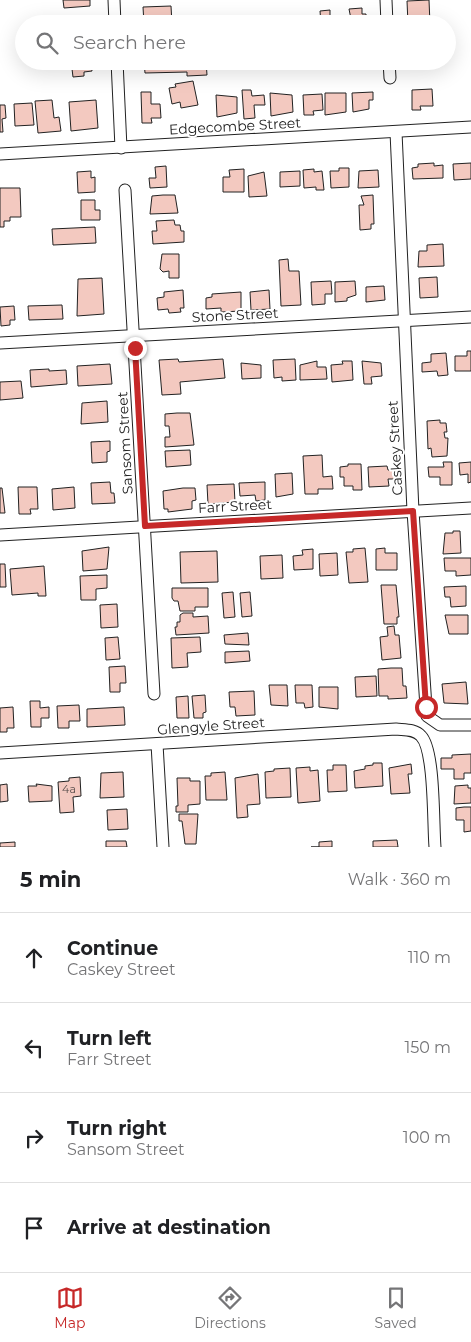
<!DOCTYPE html>
<html lang="en">
<head>
<meta charset="utf-8">
<style>
	body { margin:0; font-family:Montserrat,sans-serif; background:#f2f2f2; color:#202124 }
	.stop { position:absolute; width:15px; height:15px; margin:-11px; border:4px solid #c62828; border-radius:50%; background:#fff }
	.stop.end { background:#c62828; border-color:#fff; box-shadow:0 1px 5px #0008 }
	.list { margin:0; padding:0; list-style:none }
	h2 { display:flex; justify-content:space-between; align-items:center; height:65px; margin:0; padding:0 20px; font-size:21px }
	h2 small { font-size:16px; font-weight:400; color:#757577 }
	.list li { display:grid; grid-template-columns:32px 1fr auto; gap:15px; align-items:center; box-sizing:border-box; height:90px; padding:0 20px; border-top:1px solid #e0e0e0 }
	.list b { display:block; font-size:19px; white-space:nowrap }
	.list p { margin:0; font-size:16px; white-space:nowrap; color:#757577 }
	.list em { font-size:16px; font-style:normal; color:#757577 }
	.icon { flex:none; width:28px; height:28px; fill:none; stroke:currentColor; stroke-width:2; stroke-linecap:round; stroke-linejoin:round }
	.map { position:relative; flex:none; width:471px; height:847px; overflow:hidden }
	.search { position:absolute; background:#fff; box-shadow:0 5px 20px #0002; left:15px; right:15px; top:15px; height:55px; display:flex; align-items:center; gap:12px; box-sizing:border-box; padding:0 18px; border-radius:28px; color:#757577; font-size:19px }
	.sheet { height:425px; background:#fff }
	nav { display:flex; justify-content:space-around; align-items:center; box-sizing:border-box; height:70px; border-top:1px solid #e0e0e0; background:#fff; font-size:14px; color:#757577 }
	nav a { display:grid; justify-items:center; gap:2px }
	nav .on { color:#c62828 }
	.map>svg:first-child { display:block }
	.building { fill:#f3c9c0; stroke:#222 }
	.lines { fill:none; stroke-linecap:round; stroke-linejoin:round }
	.street-casing { stroke:#222; stroke-width:13 }
	.street { stroke:#fff; stroke-width:11 }
	.route { stroke:#c62828; stroke-width:6 }
	.labels { text-anchor:middle; stroke-width:4; stroke-linejoin:round; paint-order:stroke }
	.number-label { font-size:11px; fill:#564c4a }
	.street-label { font-size:14px; fill:#222; stroke:#fff }
</style>
</head>
<body>
<div class="map">
<svg width="471" height="847" viewBox="0 0 471 847">
	<rect width="100%" height="100%" fill="#fff"/>
	<g class="building">
		<polygon points="63,0 90,0 90,6 64,8"/>
		<polygon points="429,0 430,24 408,24 407,1"/>
		<polygon points="171,6 172,24 144,24 143,7"/>
		<polygon points="362,8 362,14 366,14 366,24 352,24 349,9"/>
		<polygon points="330,10 330,24 321,24 320,11"/>
		<polygon points="71,61 91,61 92,71 84,72 84,76 73,77"/>
		<polygon points="144,61 206,61 207,75 187,76 187,72 145,73"/>
		<polygon points="193,81 198,105 181,108 180,102 172,104 169,88 176,87 175,84"/>
		<polygon points="432,89 433,106 420,106 421,110 412,110 412,90"/>
		<polygon points="242,90 251,90 252,96 264,95 265,105 254,105 255,118 244,119"/>
		<polygon points="141,92 151,92 151,104 160,104 161,118 151,118 152,123 142,123"/>
		<polygon points="373,92 373,100 369,100 369,109 353,112 352,93"/>
		<polygon points="270,93 292,95 293,112 271,116"/>
		<polygon points="325,93 346,93 346,112 325,115"/>
		<polygon points="322,94 323,110 313,111 314,115 304,115 303,95"/>
		<polygon points="216,95 237,97 237,113 217,117"/>
		<polygon points="52,100 54,118 59,117 61,131 38,133 35,101"/>
		<polygon points="96,100 98,128 71,131 69,102"/>
		<polygon points="32,103 34,125 15,126 14,104"/>
		<polygon points="0,105 5,105 6,118 2,119 3,132 0,132"/>
		<polygon points="434,163 434,166 443,165 443,178 413,179 412,168 418,167 418,164"/>
		<polygon points="471,163 471,179 454,180 453,164"/>
		<polygon points="166,166 167,187 150,188 149,178 156,178 155,167"/>
		<polygon points="339,168 349,168 349,187 331,188 330,171 339,171"/>
		<polygon points="244,169 244,192 223,192 223,177 230,177 229,170"/>
		<polygon points="314,169 314,172 322,171 324,190 316,190 316,187 304,188 303,170"/>
		<polygon points="378,170 379,187 358,188 359,171"/>
		<polygon points="91,171 91,178 95,177 95,192 78,193 77,172"/>
		<polygon points="300,171 300,186 280,187 280,172"/>
		<polygon points="264,172 267,196 249,197 248,176"/>
		<polygon points="0,188 20,188 21,217 10,217 10,221 4,221 4,227 0,227"/>
		<polygon points="163,195 175,195 178,213 150,214 152,196"/>
		<polygon points="373,195 374,224 371,224 371,229 360,230 359,205 364,205 361,196"/>
		<polygon points="81,200 95,200 95,210 100,210 100,220 81,220"/>
		<polygon points="174,220 175,225 180,225 181,231 184,231 184,242 153,244 152,231 157,231 156,221"/>
		<polygon points="95,227 96,243 53,245 52,229"/>
		<polygon points="443,244 444,266 418,267 419,251 427,251 427,245"/>
		<polygon points="162,254 179,254 179,278 169,278 169,271 163,272 160,269"/>
		<polygon points="288,259 289,271 299,271 301,305 281,306 279,260"/>
		<polygon points="437,277 438,297 420,298 419,278"/>
		<polygon points="102,278 104,314 77,316 78,279"/>
		<polygon points="331,281 332,294 325,294 325,304 312,305 311,282"/>
		<polygon points="355,281 356,295 347,298 347,301 335,302 335,282"/>
		<polygon points="384,286 385,300 366,302 366,287"/>
		<polygon points="183,290 184,308 180,308 181,312 169,313 168,309 158,310 157,298 164,297 164,292"/>
		<polygon points="269,290 270,309 251,310 250,292"/>
		<polygon points="241,292 241,311 221,312 221,308 206,309 206,298 212,297 212,294"/>
		<polygon points="62,305 63,319 29,320 28,306"/>
		<polygon points="14,306 15,320 10,320 10,325 1,326 0,307"/>
		<polygon points="467,351 471,351 471,371 455,371 455,356 467,356"/>
		<polygon points="446,353 448,375 438,376 437,371 422,372 422,363 431,362 431,354"/>
		<polygon points="178,359 179,362 223,359 225,378 180,382 181,394 162,395 159,360"/>
		<polygon points="295,359 296,380 282,381 282,377 274,378 273,360"/>
		<polygon points="317,361 317,367 326,367 327,379 300,380 300,365"/>
		<polygon points="342,361 352,361 353,380 332,382 331,365 343,364"/>
		<polygon points="362,361 381,363 382,376 371,377 372,384 364,384"/>
		<polygon points="241,363 261,365 261,378 242,379"/>
		<polygon points="110,364 112,384 78,386 77,366"/>
		<polygon points="49,369 49,371 66,370 67,384 31,387 30,370"/>
		<polygon points="21,381 23,398 0,400 0,382"/>
		<polygon points="107,401 108,422 81,424 82,403"/>
		<polygon points="177,413 190,413 194,445 165,447 165,437 170,437 169,426 165,426 165,414"/>
		<polygon points="440,420 440,423 446,423 447,432 444,432 445,438 448,438 447,456 432,457 431,448 428,449 427,421"/>
		<polygon points="110,441 110,451 107,452 107,462 92,463 91,442"/>
		<polygon points="190,450 191,465 166,467 165,451"/>
		<polygon points="322,455 323,477 332,476 333,489 318,489 318,494 305,494 303,456"/>
		<polygon points="443,462 452,462 452,485 440,485 440,477 429,477 428,467 444,467"/>
		<polygon points="471,462 471,482 468,483 468,474 460,475 459,463"/>
		<polygon points="348,464 361,464 362,490 353,490 353,486 344,486 344,477 340,477 340,467 348,466"/>
		<polygon points="387,466 388,470 394,470 395,479 388,479 389,486 369,487 368,467"/>
		<polygon points="292,473 293,494 276,497 275,474"/>
		<polygon points="110,482 111,493 114,493 115,503 92,504 91,483"/>
		<polygon points="265,482 265,500 256,501 255,495 240,496 239,483"/>
		<polygon points="234,484 235,502 208,504 207,485"/>
		<polygon points="18,487 37,487 38,509 30,509 31,514 19,514"/>
		<polygon points="74,487 75,508 53,510 52,489"/>
		<polygon points="0,488 2,488 5,513 0,513"/>
		<polygon points="183,488 195,488 196,500 192,501 192,509 168,512 168,509 164,509 163,491"/>
		<polygon points="453,531 460,531 461,553 443,554 445,533 453,533"/>
		<polygon points="109,547 107,569 83,571 82,551"/>
		<polygon points="365,548 368,582 349,583 346,552 353,552 353,549"/>
		<polygon points="385,548 385,553 397,553 397,570 376,570 376,549"/>
		<polygon points="313,549 313,569 294,570 293,556 303,555 302,550"/>
		<polygon points="217,551 218,582 181,583 180,552"/>
		<polygon points="337,553 338,575 320,576 319,554"/>
		<polygon points="282,555 283,578 261,579 260,556"/>
		<polygon points="444,558 471,558 471,575 456,576 456,571 445,571"/>
		<polygon points="0,564 5,564 6,587 0,587"/>
		<polygon points="44,566 46,596 38,596 38,593 12,595 10,569"/>
		<polygon points="107,575 107,588 96,589 96,600 81,600 80,576"/>
		<polygon points="381,585 396,585 399,617 397,617 397,624 384,624"/>
		<polygon points="466,586 466,606 451,607 450,597 445,597 444,587"/>
		<polygon points="172,588 208,588 208,607 195,607 195,611 180,611 178,601 174,601 172,598"/>
		<polygon points="233,592 235,617 224,618 222,593"/>
		<polygon points="250,592 252,616 242,617 240,593"/>
		<polygon points="117,604 118,627 101,628 100,605"/>
		<polygon points="183,613 193,613 193,617 208,616 209,633 176,635 175,627 177,627 177,622 180,622 180,615"/>
		<polygon points="445,615 468,615 468,634 449,634"/>
		<polygon points="394,626 395,635 399,635 401,658 382,660 380,637 388,636 387,627"/>
		<polygon points="248,633 249,645 225,644 224,635"/>
		<polygon points="118,637 120,659 106,660 105,638"/>
		<polygon points="200,637 201,652 187,653 188,667 172,668 171,638"/>
		<polygon points="249,651 250,661 225,663 225,652"/>
		<polygon points="125,666 126,683 120,683 120,692 110,692 109,667"/>
		<polygon points="391,668 402,668 403,686 406,686 407,698 388,699 388,696 379,696 378,669"/>
		<polygon points="376,676 377,696 356,697 355,677"/>
		<polygon points="466,682 468,704 444,703 442,684"/>
		<polygon points="269,685 287,685 288,706 271,705"/>
		<polygon points="295,685 312,685 313,707 305,708 304,703 296,703"/>
		<polygon points="319,687 338,687 338,709 319,707"/>
		<polygon points="254,691 255,715 236,716 235,707 230,707 229,692"/>
		<polygon points="205,695 206,712 203,713 203,718 194,718 192,696"/>
		<polygon points="188,696 189,718 177,718 176,697"/>
		<polygon points="30,701 40,701 40,708 49,707 49,718 41,718 41,727 31,727"/>
		<polygon points="79,705 80,721 69,721 69,728 58,728 57,706"/>
		<polygon points="13,707 14,728 7,728 7,732 0,732 0,708"/>
		<polygon points="124,707 125,725 87,727 87,709"/>
		<polygon points="471,754 471,773 464,773 464,779 454,779 454,769 441,769 441,758 452,758 452,755"/>
		<polygon points="373,763 382,763 383,786 355,788 354,771 365,769 365,766 373,765"/>
		<polygon points="411,764 412,774 408,774 410,793 391,794 389,768"/>
		<polygon points="333,765 346,765 347,791 328,792 327,770 333,770"/>
		<polygon points="310,767 310,771 318,770 320,801 298,803 296,768"/>
		<polygon points="290,768 291,797 266,798 265,772 274,771 274,769"/>
		<polygon points="123,772 124,797 100,798 101,773"/>
		<polygon points="225,772 227,800 206,800 205,776 211,776 211,773"/>
		<polygon points="258,774 260,804 247,805 248,817 237,818 235,778"/>
		<polygon points="80,777 81,796 73,797 74,812 60,813 58,782 69,781 69,778"/>
		<polygon points="177,778 190,778 190,781 200,781 200,804 188,805 188,812 176,812 176,806 178,806"/>
		<polygon points="7,784 8,801 0,802 0,785"/>
		<polygon points="36,784 52,786 52,801 29,802 28,786 37,786"/>
		<polygon points="468,785 468,788 471,788 471,803 454,804 455,786"/>
		<polygon points="464,807 471,807 471,831 464,832 464,820 456,820 456,808"/>
		<polygon points="127,809 128,829 108,830 107,810"/>
		<polygon points="179,814 198,814 196,844 185,844 182,821 179,821"/>
		<polygon points="397,840 398,847 373,847 373,841"/>
		<polygon points="106,841 126,841 127,847 106,847"/>
		<polygon points="332,841 332,847 311,847 319,847 319,842"/>
		<polygon points="15,842 15,847 0,847 0,843"/>
	</g>
	<g class="lines">
		<g class="street-casing">
			<g id="street">
				<polyline points="114,0 115,24"/>
				<polyline points="386,0 387,24"/>
				<polyline points="117,61 121,148"/>
				<polyline points="389,61 390,78"/>
				<polyline points="396,132 413,511 426,707 427,716 440,725 471,725"/>
				<polyline points="0,154 471,127"/>
				<polyline points="125,190 154,694"/>
				<polyline points="0,343 471,317"/>
				<polyline points="0,535 471,508"/>
				<polyline points="157,744 163,847"/>
				<path d="M0,753L396,729C405,730 415,729 421,736C435,750 433,824 435,847"/>
			</g>
		</g>
		<use href="#street" class="street"/>
	</g>
	<g class="lines">
		<polyline class="route" points="135,348 145,526 413,511 426,707"/>
	</g>
	<g class="labels">
		<g class="number-label">
			<text x="69" y="793">4a</text>
		</g>
		<g class="street-label">
			<text transform="translate(235 126) rotate(-3)" y="5">Edgecombe Street</text>
			<text transform="translate(235 315) rotate(-3)" y="5">Stone Street</text>
			<text transform="translate(125 443) rotate(-93)" y="5">Sansom Street</text>
			<text transform="translate(395 448) rotate(-93)" y="5">Caskey Street</text>
			<text transform="translate(235 506) rotate(-3)" y="5">Farr Street</text>
			<text transform="translate(211 726) rotate(-4)" y="5">Glengyle Street</text>
		</g>
	</g>
</svg>
<div class="stop" style="left:426px;top:707px"></div>
<div class="stop end" style="left:135px;top:348px"></div>
<div class="search"><svg class="icon" aria-label="search" viewBox="0 0 24 24"><circle cx="10" cy="10" r="6"/><path d="M15 15l6 6"/></svg>Search here</div>
</div>
<section class="sheet">
<h2>5 min<small>Walk · 360 m</small></h2>
<ul class="list">
<li><svg class="icon" aria-label="ahead" viewBox="0 0 24 24"><path d="M12 20V5M6 11l6-6 6 6"/></svg><div><b>Continue</b><p>Caskey Street</p></div><em>110 m</em></li>
<li><svg class="icon" aria-label="left" viewBox="0 0 24 24"><path d="M17 20v-9H6M10 6l-5 5 5 5"/></svg><div><b>Turn left</b><p>Farr Street</p></div><em>150 m</em></li>
<li><svg class="icon" aria-label="right" viewBox="0 0 24 24"><path d="M7 20v-9h11M14 6l5 5-5 5"/></svg><div><b>Turn right</b><p>Sansom Street</p></div><em>100 m</em></li>
<li><svg class="icon" aria-label="arrive" viewBox="0 0 24 24"><path d="M6 21V4h12l-3 4 3 4H6"/></svg><div><b>Arrive at destination</b></div></li>
</ul>
</section>
<nav>
<a class="on"><svg class="icon" aria-label="map" viewBox="0 0 24 24"><path d="M3 6l6-2 6 2 6-2v14l-6 2-6-2-6 2zM9 4v14M15 6v14"/></svg>Map</a>
<a><svg class="icon" aria-label="directions" viewBox="0 0 24 24"><path d="M12 3l9 9-9 9-9-9zM9 14v-3h6M13 9l2 2-2 2"/></svg>Directions</a>
<a><svg class="icon" aria-label="saved" viewBox="0 0 24 24"><path d="M7 4h10v16l-5-4-5 4z"/></svg>Saved</a>
</nav>
</body>
</html>
